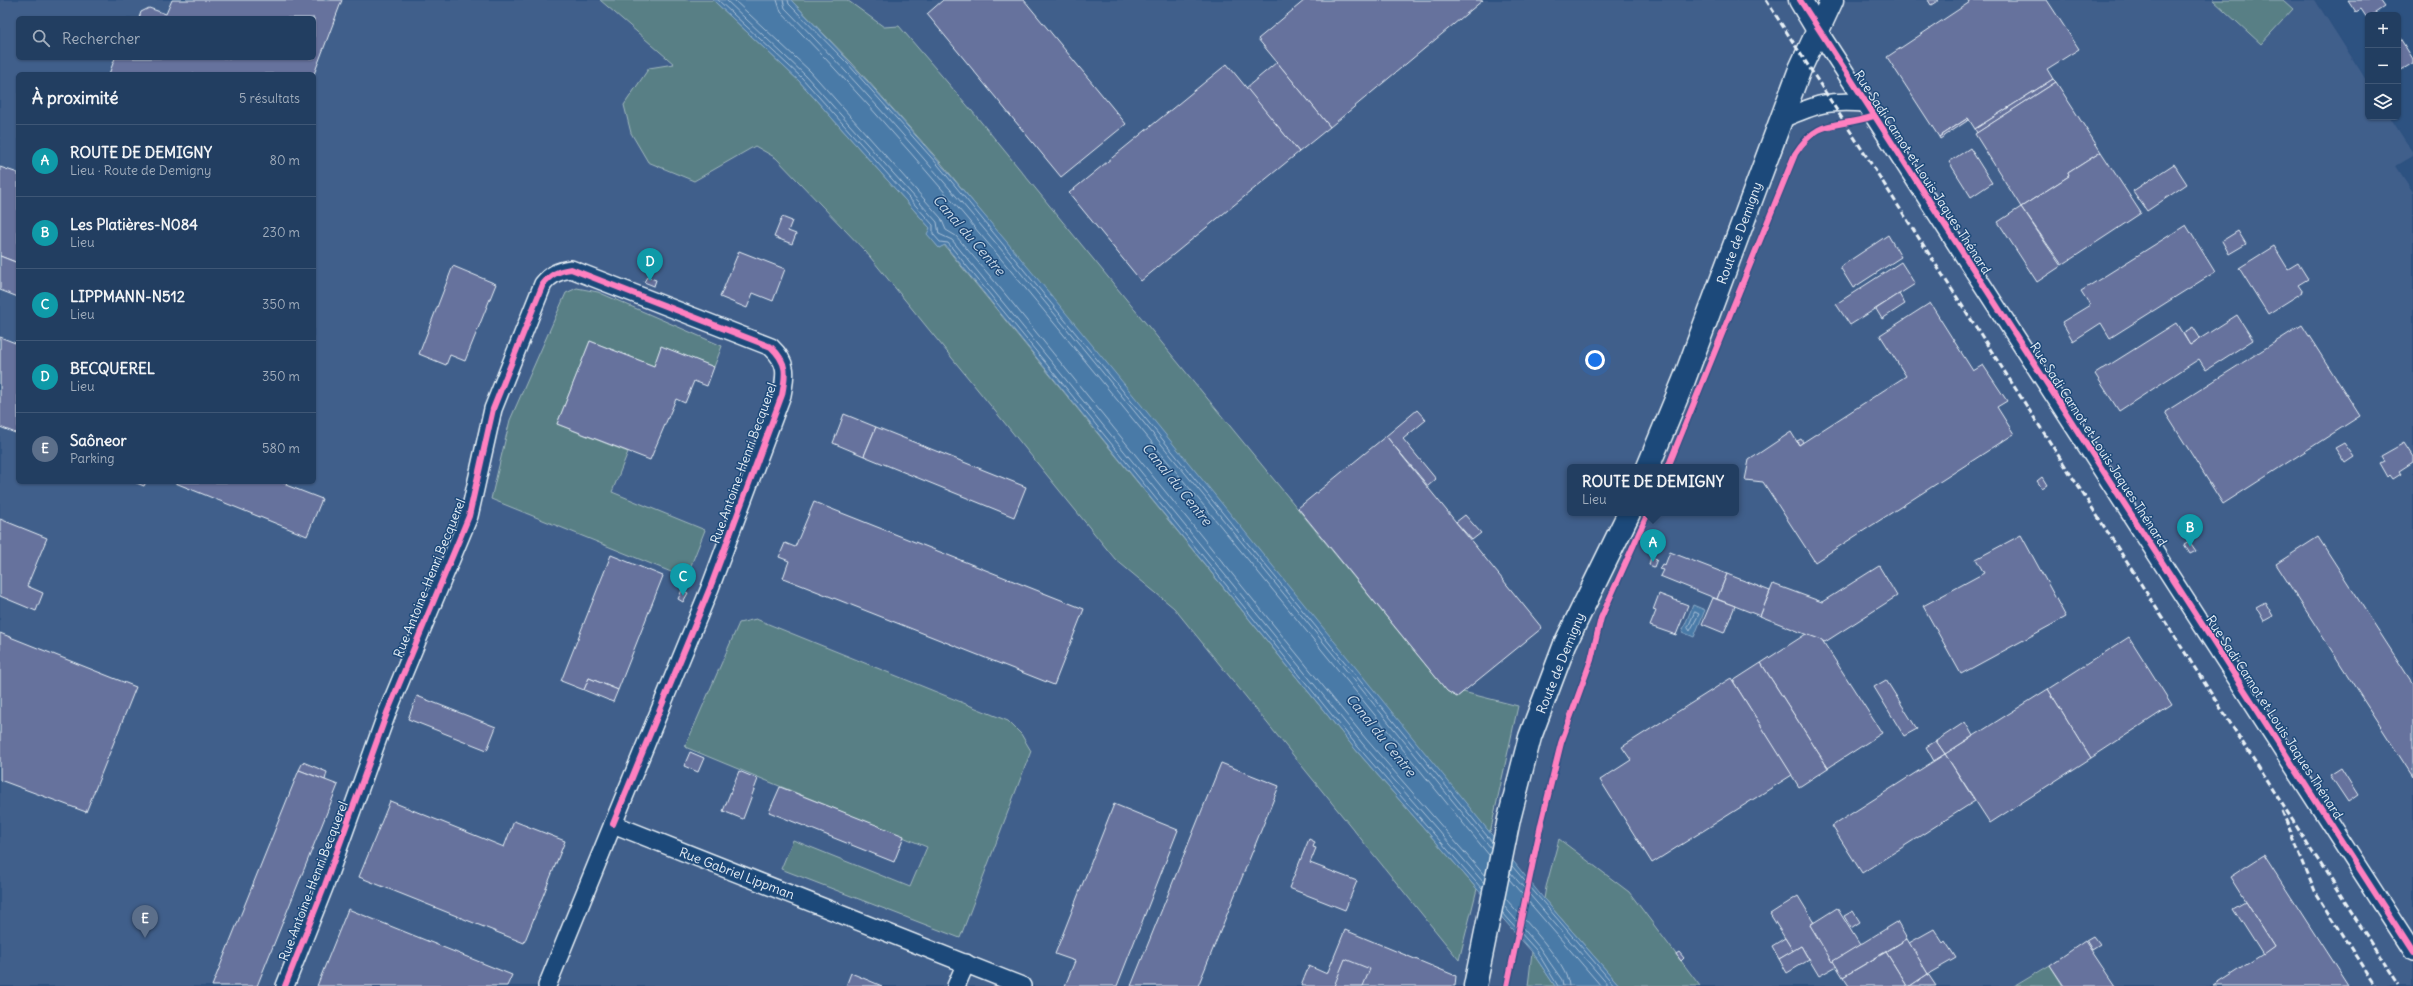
<!DOCTYPE html>
<html lang="fr">
<head>
<meta charset="utf-8">
<style>
	body { margin:0; font-family:Delius,sans-serif; background:#2e496a; color:#f1f3f6 }
	.controls { position:absolute; right:12px; top:12px; display:grid; overflow:hidden; border-radius:6px; box-shadow:0 1px 3px #0004 }
	.controls button { width:36px; height:36px; display:grid; place-items:center; padding:0; border:0; border-bottom:1px solid #3f5776; background:#223e61; color:#f1f3f6; font:20px sans-serif }
	.you { position:absolute; left:1595px; top:360px; width:14px; height:14px; margin:-10px; border:3px solid #fff; border-radius:50%; background:#1a73e8; box-shadow:0 0 0 6px #1a73e833 }
	.badge { display:grid; place-items:center; width:26px; height:26px; border-radius:50%; background:#ff9aa2; color:#fff; font-size:13px; font-weight:700 }
	.pin { position:absolute; translate:-50% -33px; filter:drop-shadow(0 1px 2px #0008) }
	.pin::after { content:''; position:absolute; top:21px; width:14px; height:12px; background:inherit; clip-path:polygon(0 0,100% 0,50% 100%) }
	.popup { position:absolute; left:1567px; top:464px; width:172px; height:52px; box-sizing:border-box; display:grid; place-content:center; border-radius:6px; background:#223e61; filter:drop-shadow(0 1px 3px #0005); font-size:13px; white-space:nowrap; color:#a2aebd }
	.popup b { font-size:15px; color:#f1f3f6 }
	.popup::after { content:''; position:absolute; left:50%; top:100%; margin-left:-8px; border:8px solid transparent; border-top-color:#223e61 }
	.list { margin:0; padding:0; list-style:none }
	h2 { display:flex; justify-content:space-between; align-items:center; height:52px; margin:0; padding:0 16px; font-size:17px }
	h2 small { font-size:13px; font-weight:400; color:#a2aebd }
	.list li { display:grid; grid-template-columns:26px 1fr auto; gap:12px; align-items:center; box-sizing:border-box; height:72px; padding:0 16px; border-top:1px solid #3f5776 }
	.list b { display:block; font-size:15px; white-space:nowrap }
	.list p { margin:0; font-size:13px; white-space:nowrap; color:#a2aebd }
	.list em { font-size:13px; font-style:normal; color:#a2aebd }
	.icon { flex:none; width:22px; height:22px; fill:none; stroke:currentColor; stroke-width:2; stroke-linecap:round; stroke-linejoin:round }
	.map { position:relative; flex:none; width:2413px; height:986px; overflow:hidden }
	.search { position:absolute; background:#223e61; box-shadow:0 1px 3px #0004; left:16px; top:16px; width:300px; height:44px; display:flex; align-items:center; gap:10px; box-sizing:border-box; padding:0 14px; border-radius:6px; color:#a2aebd; font-size:15px }
	.panel { position:absolute; background:#223e61; box-shadow:0 1px 3px #0004; left:16px; top:72px; width:300px; height:412px; border-radius:6px }
	.map>svg:first-child { display:block }
	.built { fill:#415f8b; fill-rule:evenodd }
	.green { fill:#587f85; stroke:#a0b8be }
	.water { fill:#4a7aa7; stroke:#89aac7 }
	.lines { fill:none; stroke-linecap:round; stroke-linejoin:round }
	.shore { stroke:#a9c1d8; stroke-width:1 }
	.building { fill:#66729d; stroke:#e8f1f8 }
	.minor-casing { stroke:#e8f1f8; stroke-width:20 }
	.secondary-casing { stroke:#e8f1f8; stroke-width:25 }
	.minor { stroke:#1f4a7a; stroke-width:17 }
	.secondary { stroke:#1f4a7a; stroke-width:22 }
	.rail { stroke:#e8f1f8; stroke-width:3; stroke-dasharray:6 3; stroke-linecap:butt }
	.cycleway-casing { stroke:#1f4a7a; stroke-width:8 }
	.cycleway { stroke:#ff80c0; stroke-width:6 }
	.labels { text-anchor:middle; stroke-width:3; stroke-linejoin:round; paint-order:stroke }
	.street-label { font-size:13px; fill:#e8f1f8; stroke:#1f4a7a }
	.water-label { font-size:14px; font-style:italic; fill:#d0dfec; stroke:#1f4a7a }
</style>
</head>
<body>
<div class="map">
<svg width="2413" height="986" viewBox="0 0 2413 986">
	<rect width="100%" height="100%" fill="#2d5281"/>
	<filter id="ink" filterUnits="userSpaceOnUse"><feTurbulence type="fractalNoise" baseFrequency=".025" numOctaves="2"/><feDisplacementMap in="SourceGraphic" scale="8" xChannelSelector="R" yChannelSelector="G"/><feConvolveMatrix kernelMatrix="1 2 1 2 8 2 1 2 1" color-interpolation-filters="sRGB"/></filter>
	<g filter="url(#ink)">
		<path class="built" d="M0,0H2315L2368,83V117H2390L2413,153V156L2396,166L2413,192V986H2063L2049,965L2015,986H1700L1676,954L1559,839L1546,887L1529,986H0ZM18,18H314V58H18ZM18,74H314V482H18ZM1570,467H1736V513H1570Z"/>
		<g class="green">
			<polygon points="600,0 713,0 799,81 930,228 928,234 939,248 944,245 1355,749 1477,889 1459,960 1174,608 1115,559 866,252 776,158 755,146 694,181 648,162 631,133 624,105 649,68 674,64"/>
			<polygon points="791,0 847,0 884,27 899,26 972,111 1447,691 1457,697 1463,692 1518,706 1490,833 941,163 851,62"/>
			<polygon points="2213,0 2283,0 2293,9 2261,44"/>
			<polygon points="577,288 598,292 722,346 714,367 661,347 654,366 590,341 557,424 628,452 612,492 705,530 686,578 491,499 510,420 566,293"/>
			<polygon points="756,619 1008,721 1021,734 1031,751 960,938 781,869 793,840 910,887 927,847 685,747 739,623"/>
			<polygon points="1559,839 1629,892 1700,986 1620,986 1544,899 1546,887"/>
			<polygon points="1532,952 1555,986 1528,986"/>
			<polygon points="2050,965 2063,986 2015,986"/>
		</g>
		<g class="water">
			<path d="M713,0H791C914,127 1026,264 1138,401C1274,567 1409,733 1544,899L1620,986H1555L1532,952L1355,749L945,245L939,248L927,234L930,228L799,81Z"/>
			<polygon points="1693,605 1705,610 1694,637 1682,632"/>
		</g>
		<g class="lines">
			<g class="shore">
				<polyline points="718,0 802,78 933,225 933,234 940,242 948,243 1358,747 1482,889"/>
				<polyline points="726,0 805,75 937,222 939,234 952,240 1362,743 1484,883"/>
				<polyline points="734,0 810,71 941,218 946,230 956,236 1001,289 1366,739 1485,876"/>
				<path d="M777,0L781,12C901,135 1009,268 1118,401C1242,552 1366,704 1489,855"/>
				<path d="M783,0L785,8C905,130 1013,263 1121,395C1245,546 1368,697 1491,848"/>
				<polyline points="788,0 789,4 848,64 938,165 1492,842"/>
				<polygon points="1695,612 1699,614 1690,631 1688,628"/>
				<polyline points="1512,866 1615,986"/>
				<polyline points="1510,872 1609,986"/>
				<polyline points="1509,879 1601,986"/>
				<path d="M1505,898C1520,915 1569,965 1569,986"/>
				<polyline points="1504,906 1539,947 1562,980 1563,986"/>
				<polyline points="1502,912 1536,950 1558,986"/>
			</g>
		</g>
		<g class="building">
			<polygon points="172,0 342,0 314,74 109,74 115,58 314,58 314,18 139,18 141,12 149,8 166,14"/>
			<polygon points="943,0 1024,0 1126,124 1061,177 927,14"/>
			<polygon points="1305,0 1483,0 1330,127 1258,39"/>
			<polygon points="1928,0 1939,0 1931,5"/>
			<polygon points="1969,0 2047,0 2079,49 2047,69 2053,79 1975,129 1968,118 1939,137 1887,57 1970,2"/>
			<polygon points="2348,0 2379,0 2384,7 2372,15 2368,15 2367,18 2361,9 2356,12"/>
			<polygon points="2398,35 2413,59 2413,63 2398,72"/>
			<polygon points="1277,62 1330,127 1299,152 1246,88"/>
			<polygon points="1227,64 1299,152 1141,281 1069,193"/>
			<polygon points="2053,79 2056,82 1977,133 1975,129"/>
			<polygon points="2056,82 2101,152 2068,173 2069,176 2021,207 1975,134"/>
			<polygon points="1968,118 1969,120 1967,121 1940,139 1939,137"/>
			<polygon points="1970,148 1992,183 1971,197 1949,162"/>
			<polygon points="2101,152 2141,213 2062,265 2021,207 2069,176 2068,173"/>
			<polygon points="2174,164 2187,184 2147,211 2133,191"/>
			<polygon points="0,167 18,173 18,263 0,256"/>
			<polygon points="2021,207 2061,266 2037,282 1998,222"/>
			<polygon points="782,217 792,221 788,231 796,234 792,244 774,237"/>
			<polygon points="2186,225 2215,272 2110,338 2101,323 2073,341 2062,322 2090,305 2081,291"/>
			<polygon points="2238,231 2246,244 2229,254 2222,241"/>
			<polygon points="1888,235 1901,257 1853,288 1840,267"/>
			<polygon points="2274,246 2288,269 2298,263 2308,279 2298,285 2303,292 2268,314 2239,268"/>
			<polygon points="739,251 785,269 773,301 753,293 747,308 720,297"/>
			<polygon points="0,256 18,263 18,297 0,290"/>
			<polygon points="1901,262 1915,284 1850,325 1836,304"/>
			<polygon points="453,266 496,284 465,361 450,355 446,365 419,354"/>
			<polygon points="647,277 656,280 654,286 644,282"/>
			<polygon points="1899,294 1905,304 1882,319 1876,309"/>
			<polygon points="1930,303 1973,371 1983,365 2007,401 1997,407 2014,434 1815,562 1763,482 1745,480 1749,460 1791,432 1799,445 1906,376 1880,335"/>
			<polygon points="2237,315 2253,340 2206,370 2199,359 2119,411 2095,374 2176,323 2190,345"/>
			<polygon points="2302,325 2360,416 2223,504 2165,412"/>
			<polygon points="2193,327 2200,338 2190,345 2183,333"/>
			<polygon points="0,337 18,344 18,434 0,427"/>
			<polygon points="590,341 654,366 661,346 714,367 707,386 694,381 685,403 676,399 650,460 557,424"/>
			<polygon points="1417,410 1426,420 1403,439 1436,479 1428,486 1386,436"/>
			<polygon points="844,414 876,427 864,456 833,443"/>
			<polygon points="876,427 1026,487 1014,517 864,456"/>
			<polygon points="1386,436 1542,628 1457,697 1447,691 1298,508"/>
			<polygon points="1801,439 1803,442 1799,445 1797,441"/>
			<polygon points="2344,443 2354,457 2345,463 2335,448"/>
			<polygon points="2404,443 2413,457 2413,462 2399,471 2401,474 2393,479 2390,475 2388,477 2380,463 2384,461 2381,456"/>
			<polygon points="2042,477 2047,485 2042,488 2037,481"/>
			<polygon points="134,482 146,482 144,486"/>
			<polygon points="173,482 287,482 286,485 322,499 307,536"/>
			<polygon points="814,502 1084,609 1054,685 783,578 789,561 779,557 785,543 795,547"/>
			<polygon points="1465,515 1481,533 1472,540 1456,522"/>
			<polygon points="0,519 47,538 27,586 43,593 36,611 0,596"/>
			<polygon points="2021,535 2066,617 1961,674 1923,606 1984,573 1976,559"/>
			<polygon points="2318,537 2413,684 2413,777 2276,564"/>
			<polygon points="2189,541 2196,551 2190,554 2184,544"/>
			<polygon points="1670,552 1727,574 1717,599 1660,576 1663,570 1659,569 1662,564 1665,565"/>
			<polygon points="611,555 663,576 618,690 589,678 584,690 561,681"/>
			<polygon points="1651,557 1657,559 1654,567 1649,565"/>
			<polygon points="1879,566 1897,596 1825,642 1760,616 1773,584 1822,602"/>
			<polygon points="1727,574 1770,591 1760,616 1717,599"/>
			<polygon points="682,590 688,593 683,602 678,599"/>
			<polygon points="1659,594 1688,605 1676,635 1650,626 1656,611 1653,610"/>
			<polygon points="1713,598 1735,606 1724,633 1702,624"/>
			<polygon points="2265,602 2273,616 2264,621 2256,607"/>
			<polygon points="0,633 136,687 86,812 0,780"/>
			<polygon points="1806,634 1822,640 1882,733 1828,768 1761,663"/>
			<polygon points="2129,637 2172,705 2091,758 2048,689"/>
			<polygon points="1761,663 1828,768 1799,787 1733,681"/>
			<polygon points="589,678 618,690 613,702 584,690"/>
			<polygon points="1731,678 1792,775 1652,863 1600,780 1631,760 1622,747"/>
			<polygon points="1886,680 1917,729 1904,736 1874,687"/>
			<polygon points="2048,689 2091,758 1990,823 1945,754"/>
			<polygon points="417,696 496,727 487,750 408,719"/>
			<polygon points="1965,722 1973,736 1945,754 1936,741"/>
			<polygon points="1936,741 1945,754 1934,761 1926,747"/>
			<polygon points="690,752 704,758 698,772 684,766"/>
			<polygon points="1945,754 1975,801 1862,873 1832,826"/>
			<polygon points="303,762 327,772 325,780 299,770"/>
			<polygon points="1221,763 1279,786 1198,986 1131,986"/>
			<polygon points="2341,768 2358,795 2348,802 2330,775"/>
			<polygon points="299,770 338,785 257,986 212,986"/>
			<polygon points="739,771 758,779 743,819 723,811"/>
			<polygon points="780,787 904,836 894,862 769,812"/>
			<polygon points="390,801 504,847 514,821 565,841 524,943 359,877"/>
			<polygon points="1114,804 1178,830 1117,986 1065,986 1075,961 1055,954"/>
			<polygon points="1309,839 1315,842 1313,847 1316,848 1310,863 1357,881 1345,910 1289,888"/>
			<polygon points="2264,855 2348,986 2213,986 2274,947 2230,877"/>
			<polygon points="1798,896 1814,922 1810,925 1837,966 1819,976 1801,946 1793,951 1770,914"/>
			<polygon points="2245,901 2274,947 2263,955 2233,908"/>
			<polygon points="1837,908 1860,945 1832,962 1810,925"/>
			<polygon points="348,909 512,975 507,986 317,986"/>
			<polygon points="1853,911 1860,922 1851,928 1844,916"/>
			<polygon points="1897,922 1907,939 1843,977 1833,961"/>
			<polygon points="1934,929 1943,943 1945,941 1956,958 1928,974 1909,943"/>
			<polygon points="1345,930 1456,976 1455,986 1301,986 1309,966 1327,974"/>
			<polygon points="2093,936 2100,945 2092,950 2086,940"/>
			<polygon points="1785,938 1793,951 1779,959 1772,946"/>
			<polygon points="1907,939 1928,974 1910,986 1907,986 1886,952"/>
			<polygon points="2085,941 2115,986 2064,986 2050,965"/>
			<polygon points="1801,946 1809,960 1787,973 1779,959"/>
			<polygon points="1679,952 1684,958 1681,961 1676,954"/>
			<polygon points="1886,952 1907,986 1849,986 1843,977"/>
			<polygon points="1345,959 1370,969 1363,986 1334,986"/>
			<polygon points="851,973 882,986 846,986"/>
			<polygon points="1928,974 1936,986 1910,986"/>
		</g>
		<g class="lines">
			<g class="minor-casing">
				<g id="minor">
					<polyline points="1818,30 2413,952"/>
					<path d="M1782,119C1817,104 1827,100 1866,103"/>
					<path d="M285,986L325,885L387,713L469,516L493,409L543,284C551,274 558,271 571,269L771,347C788,363 786,374 782,395L710,588L613,824"/>
					<polyline points="547,986 613,824 1022,986"/>
					<polyline points="956,986 966,963"/>
				</g>
			</g>
			<g class="secondary-casing">
				<g id="secondary">
					<polyline points="1800,0 1818,30"/>
					<polyline points="1648,467 1684,380 1800,69 1832,0"/>
					<polyline points="1475,986 1509,819 1530,737 1565,644 1629,513"/>
				</g>
			</g>
			<use href="#minor" class="minor"/>
			<use href="#secondary" class="secondary"/>
			<g class="rail">
				<polyline points="1766,0 2399,986"/>
				<polyline points="2282,811 2315,891 2376,986"/>
			</g>
			<g class="cycleway-casing">
				<g id="cycleway">
					<polyline points="1800,0 2413,952"/>
					<path d="M1668,467L1795,154C1819,116 1837,129 1874,116"/>
					<path d="M285,986L325,885L387,713L469,516L493,409L543,284C551,274 558,271 571,269L771,347C788,363 786,374 782,395L710,588L613,824"/>
					<polyline points="1507,986 1541,824 1561,743 1591,660 1601,618 1648,513"/>
				</g>
			</g>
			<use href="#cycleway" class="cycleway"/>
		</g>
	</g>
	<g class="labels">
		<g class="street-label">
			<text transform="translate(1923 172) rotate(57)" y="5">Rue Sadi Carnot et Louis Jaques Thénard</text>
			<text transform="translate(1739 233) rotate(-70)" y="5">Route de Demigny</text>
			<text transform="translate(2099 444) rotate(57)" y="5">Rue Sadi Carnot et Louis Jaques Thénard</text>
			<text transform="translate(743 463) rotate(-70)" y="5">Rue Antoine-Henri Becquerel</text>
			<text transform="translate(429 578) rotate(-68)" y="5">Rue Antoine-Henri Becquerel</text>
			<text transform="translate(1560 663) rotate(-68)" y="5">Route de Demigny</text>
			<text transform="translate(2275 717) rotate(57)" y="5">Rue Sadi Carnot et Louis Jaques Thénard</text>
			<text transform="translate(737 873) rotate(21)" y="5">Rue Gabriel Lippman</text>
			<text transform="translate(313 881) rotate(-69)" y="5">Rue Antoine-Henri Becquerel</text>
		</g>
		<g class="water-label">
			<text transform="translate(969 235) rotate(49)" y="5">Canal du Centre</text>
			<text transform="translate(1177 484) rotate(51)" y="5">Canal du Centre</text>
			<text transform="translate(1381 735) rotate(51)" y="5">Canal du Centre</text>
		</g>
	</g>
</svg>
<div class="controls">
<button>+</button>
<button>−</button>
<button><svg class="icon" aria-label="layers" viewBox="0 0 24 24"><path d="M12 4l9 5-9 5-9-5zM3 14l9 5 9-5"/></svg></button>
</div>
<div class="you"></div>
<div class="pin badge" style="left:1653px;top:562px;background:#0f9aa8">A</div>
<div class="popup"><b>ROUTE DE DEMIGNY</b>Lieu</div>
<div class="pin badge" style="left:2190px;top:547px;background:#0f9aa8">B</div>
<div class="pin badge" style="left:683px;top:596px;background:#0f9aa8">C</div>
<div class="pin badge" style="left:650px;top:281px;background:#0f9aa8">D</div>
<div class="pin badge" style="left:145px;top:938px;background:#5c6f8a">E</div>
<div class="search"><svg class="icon" aria-label="search" viewBox="0 0 24 24"><circle cx="10" cy="10" r="6"/><path d="M15 15l6 6"/></svg>Rechercher</div>
<section class="panel">
<h2>À proximité<small>5 résultats</small></h2>
<ul class="list">
<li><span class="badge" style="background:#0f9aa8">A</span><div><b>ROUTE DE DEMIGNY</b><p>Lieu · Route de Demigny</p></div><em>80 m</em></li>
<li><span class="badge" style="background:#0f9aa8">B</span><div><b>Les Platières-N084</b><p>Lieu</p></div><em>230 m</em></li>
<li><span class="badge" style="background:#0f9aa8">C</span><div><b>LIPPMANN-N512</b><p>Lieu</p></div><em>350 m</em></li>
<li><span class="badge" style="background:#0f9aa8">D</span><div><b>BECQUEREL</b><p>Lieu</p></div><em>350 m</em></li>
<li><span class="badge" style="background:#5c6f8a">E</span><div><b>Saôneor</b><p>Parking</p></div><em>580 m</em></li>
</ul>
</section>
</div>
</body>
</html>
